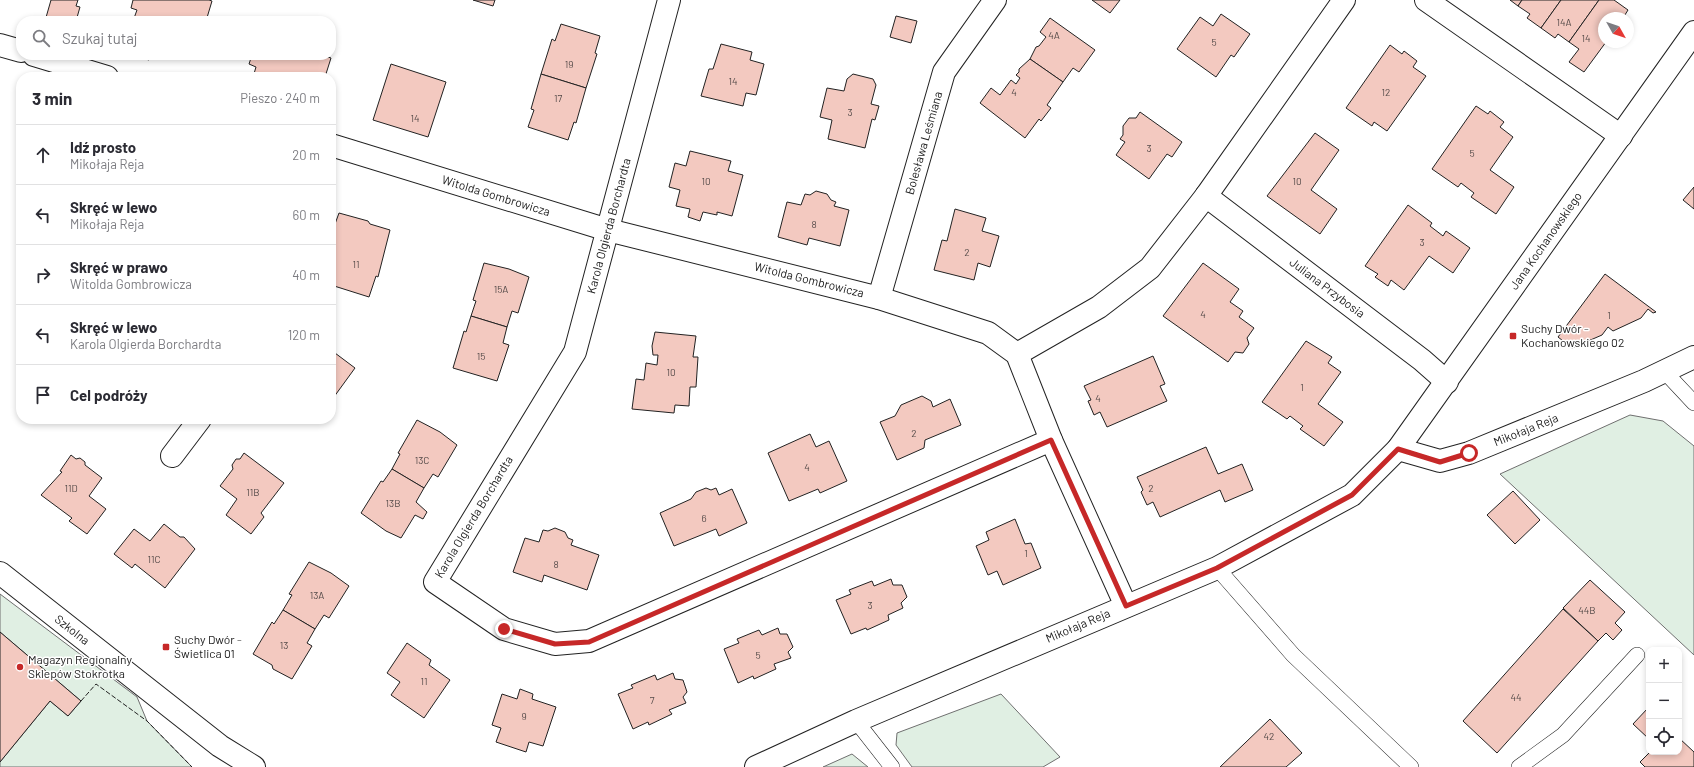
<!DOCTYPE html>
<html lang="pl">
<head>
<meta charset="utf-8">
<style>
	body { margin:0; font-family:Barlow,sans-serif; background:#f2f2f3; color:#2b2b33 }
	.controls { position:absolute; right:12px; bottom:12px; display:grid; overflow:hidden; border-radius:8px; box-shadow:0 2px 6px #0003 }
	.controls button { width:36px; height:36px; display:grid; place-items:center; padding:0; border:0; border-bottom:1px solid #e1e1e2; background:#fff; color:#2b2b33; font:20px sans-serif }
	.compass { position:absolute; left:1598px; top:12px; width:36px; height:36px; border-radius:50%; background:#fff; box-shadow:0 2px 6px #0003; rotate:130deg }
	.stop { position:absolute; width:12px; height:12px; margin:-9px; border:3px solid #c62828; border-radius:50%; background:#fff }
	.stop.end { background:#c62828; border-color:#fff; box-shadow:0 1px 4px #0008 }
	.list { margin:0; padding:0; list-style:none }
	h2 { display:flex; justify-content:space-between; align-items:center; height:52px; margin:0; padding:0 16px; font-size:17px }
	h2 small { font-size:13px; font-weight:400; color:#7c7c81 }
	.list li { display:grid; grid-template-columns:26px 1fr auto; gap:12px; align-items:center; box-sizing:border-box; height:60px; padding:0 16px; border-top:1px solid #e1e1e2 }
	.list b { display:block; font-size:15px; white-space:nowrap }
	.list p { margin:0; font-size:13px; white-space:nowrap; color:#7c7c81 }
	.list em { font-size:13px; font-style:normal; color:#7c7c81 }
	.icon { flex:none; width:22px; height:22px; fill:none; stroke:currentColor; stroke-width:2; stroke-linecap:round; stroke-linejoin:round }
	.map { position:relative; flex:none; width:1694px; height:767px; overflow:hidden }
	.search { position:absolute; background:#fff; box-shadow:0 2px 6px #0003; left:16px; top:16px; width:320px; height:44px; display:flex; align-items:center; gap:10px; box-sizing:border-box; padding:0 14px; border-radius:16px; color:#7c7c81; font-size:15px }
	.panel { position:absolute; background:#fff; box-shadow:0 2px 6px #0003; left:16px; top:72px; width:320px; height:352px; border-radius:16px }
	.map>svg:first-child { display:block }
	.green { fill:#e0efe3; stroke:#6f6f6f }
	.building { fill:#f3c9c0; stroke:#222 }
	.lines { fill:none; stroke-linecap:round; stroke-linejoin:round }
	.service-casing { stroke:#222; stroke-width:16 }
	.minor-casing { stroke:#222; stroke-width:24 }
	.tertiary-casing { stroke:#222; stroke-width:24 }
	.service { stroke:#fff; stroke-width:15 }
	.minor { stroke:#fff; stroke-width:22 }
	.tertiary { stroke:#fff; stroke-width:22 }
	.fence { stroke:#222; stroke-width:1; stroke-dasharray:5 2; stroke-linecap:butt }
	.route { stroke:#c62828; stroke-width:5 }
	.poi-dot { fill:#c62828; stroke:#fff; stroke-width:1.5 }
	.labels { text-anchor:middle; stroke-width:3; stroke-linejoin:round; paint-order:stroke }
	.number-label { font-size:10px; fill:#564c4a }
	.street-label { font-size:12px; fill:#222; stroke:#fff }
	.poi-label { font-size:12px; fill:#222; stroke:#fff; text-anchor:start }
</style>
</head>
<body>
<div class="map">
<svg width="1694" height="767" viewBox="0 0 1694 767">
	<rect width="100%" height="100%" fill="#fff"/>
	<g class="green">
		<polygon points="1630,415 1663,421 1694,446 1694,655 1500,474"/>
		<polygon points="0,594 137,697 147,721 192,767 0,767 0,762 50,701 68,716 81,701 0,632"/>
		<polygon points="1001,694 1060,757 1043,767 912,767 896,745 897,733"/>
		<polygon points="852,754 868,767 823,767"/>
	</g>
	<g class="building">
		<polygon points="51,0 78,0 76,6 80,7 76,21 45,21"/>
		<polygon points="133,0 209,0 212,1 206,21 133,21 137,10 131,8"/>
		<polygon points="473,0 495,0 493,6"/>
		<polygon points="1092,0 1120,0 1110,13"/>
		<polygon points="1510,0 1522,0 1518,6"/>
		<polygon points="1522,0 1561,0 1541,28 1527,18 1530,14 1518,6"/>
		<polygon points="1561,0 1599,0 1569,42 1558,34 1555,38 1541,28"/>
		<polygon points="1599,0 1614,0 1628,10 1623,18 1604,18 1604,42 1606,42 1584,72 1569,62 1579,49 1569,42"/>
		<polygon points="1221,14 1250,34 1234,57 1231,55 1216,77 1177,49 1200,17 1213,26"/>
		<polygon points="896,16 917,21 911,43 890,37"/>
		<polygon points="1050,18 1095,50 1079,72 1073,68 1063,82 1030,59 1036,47 1039,46 1046,37 1040,32"/>
		<polygon points="561,24 600,36 595,53 597,54 586,88 541,74 552,39 555,41"/>
		<polygon points="721,44 752,52 750,60 764,64 756,95 746,93 743,106 701,96 709,69 713,69"/>
		<polygon points="1390,45 1402,54 1404,51 1417,61 1413,67 1426,76 1387,131 1374,122 1372,126 1346,108"/>
		<polygon points="132,55 150,55 149,60"/>
		<polygon points="252,55 322,55 331,58 325,77 253,77 256,67 249,64"/>
		<polygon points="1030,59 1063,82 1047,105 1051,108 1041,121 1039,119 1025,138 980,103 991,88 1000,95 1011,80 1016,84 1020,78 1016,75 1019,72 1019,69"/>
		<polygon points="391,64 446,82 428,137 373,120"/>
		<polygon points="541,74 586,88 576,123 574,122 568,140 528,127 534,110 531,109"/>
		<polygon points="853,74 873,79 876,85 871,104 879,106 875,120 872,119 865,148 828,139 832,120 820,117 827,88 844,91 847,79"/>
		<polygon points="1476,106 1488,114 1490,111 1504,122 1500,127 1513,137 1490,170 1514,187 1496,214 1471,197 1474,193 1461,183 1458,187 1432,169"/>
		<polygon points="1140,112 1182,142 1172,157 1167,154 1149,179 1116,155 1125,142 1120,139 1123,135 1123,126 1129,118 1136,118"/>
		<polygon points="1315,133 1339,150 1311,190 1337,209 1320,234 1267,196"/>
		<polygon points="690,151 731,161 728,171 743,175 732,216 717,212 717,215 703,212 700,221 688,217 690,209 676,206 680,190 669,187 675,163 686,166"/>
		<polygon points="1694,187 1694,209 1683,200"/>
		<polygon points="816,191 827,194 831,200 836,202 834,206 849,210 840,246 809,238 807,245 778,237 787,202 801,205 805,194 810,195"/>
		<polygon points="1408,205 1432,223 1430,226 1443,236 1446,231 1470,248 1453,273 1429,256 1404,290 1391,280 1388,286 1375,277 1378,274 1365,266"/>
		<polygon points="955,209 986,218 982,231 999,236 990,267 978,263 974,280 934,270 942,240 947,241"/>
		<polygon points="339,213 368,221 370,224 390,230 378,277 376,276 369,297 331,285 331,235"/>
		<polygon points="484,263 509,269 529,277 518,313 512,311 507,327 471,316 476,301 473,300"/>
		<polygon points="1203,263 1239,289 1230,302 1243,311 1239,317 1254,328 1247,338 1249,344 1243,353 1235,352 1228,362 1163,316"/>
		<polygon points="1605,274 1656,312 1653,313 1648,309 1641,318 1613,331 1608,327 1602,335 1572,348 1558,337"/>
		<polygon points="471,316 507,327 503,343 509,345 497,381 453,368 464,331 466,332"/>
		<polygon points="655,332 696,336 693,357 698,357 696,387 690,387 689,406 675,405 674,413 632,409 636,379 644,380 646,363 657,365 658,355 653,355 652,346"/>
		<polygon points="1306,341 1332,357 1328,363 1341,372 1318,404 1343,422 1324,446 1300,429 1303,426 1290,416 1287,419 1262,402"/>
		<polygon points="331,350 355,368 331,401 335,404 331,409"/>
		<polygon points="1153,356 1165,384 1160,386 1167,401 1107,427 1100,412 1094,415 1088,401 1091,400 1084,386"/>
		<polygon points="922,396 931,401 933,407 950,399 961,425 925,440 924,448 897,460 880,422 895,416 901,405"/>
		<polygon points="417,420 440,432 457,445 438,477 433,474 424,488 392,469 400,454 398,453"/>
		<polygon points="810,434 816,447 829,441 847,481 820,493 818,489 789,501 768,453"/>
		<polygon points="1206,447 1218,474 1242,464 1253,490 1225,502 1220,490 1160,517 1153,502 1147,505 1141,492 1143,490 1137,477"/>
		<polygon points="244,453 284,483 261,513 264,517 251,534 226,515 237,499 220,486 233,469 232,465 236,459 240,459"/>
		<polygon points="71,455 76,459 80,458 85,462 85,465 102,478 89,496 106,509 87,534 69,521 72,518 41,495 62,472 60,471"/>
		<polygon points="392,469 424,488 416,502 427,512 423,519 415,515 401,538 386,531 361,513 381,481 383,482"/>
		<polygon points="706,488 711,490 716,488 719,495 732,489 747,523 719,536 716,529 674,546 660,513 691,499 696,492"/>
		<polygon points="1513,491 1540,520 1515,544 1487,515"/>
		<polygon points="1015,519 1025,544 1031,543 1041,568 1003,585 997,571 988,575 976,546 989,540 986,532"/>
		<polygon points="164,524 180,537 184,537 195,549 165,588 135,564 132,568 114,554 134,529 150,541"/>
		<polygon points="555,528 565,532 568,538 573,540 571,545 599,555 587,590 544,575 542,582 513,572 525,538 539,542 543,530 548,531"/>
		<polygon points="309,562 331,573 349,586 329,618 324,615 315,629 283,610 292,595 289,594"/>
		<polygon points="891,579 893,585 902,585 907,597 901,603 903,608 888,615 889,620 867,630 866,628 851,634 836,600 851,594 849,590 872,581 874,586"/>
		<polygon points="1590,580 1625,612 1615,623 1622,630 1613,640 1606,633 1598,641 1563,608"/>
		<polygon points="1563,609 1598,641 1497,753 1463,721"/>
		<polygon points="283,610 315,629 307,643 312,646 292,679 273,669 272,665 253,654 272,622 274,624"/>
		<polygon points="778,628 780,634 787,634 793,647 788,652 791,658 774,664 776,669 754,679 753,676 738,683 724,649 739,643 737,639 759,630 762,635"/>
		<polygon points="0,632 81,701 68,716 50,701 0,762"/>
		<polygon points="407,643 431,660 429,665 450,680 424,718 391,695 400,682 387,673"/>
		<polygon points="673,673 675,679 683,680 687,692 683,697 686,703 669,710 672,714 649,725 648,722 633,729 618,694 633,688 631,685 655,675 657,680"/>
		<polygon points="520,689 533,694 532,699 556,707 543,746 529,742 526,752 496,742 501,728 492,725 502,694 517,699"/>
		<polygon points="1648,708 1649,709 1649,739 1633,724"/>
		<polygon points="1270,719 1302,753 1286,767 1220,767"/>
		<polygon points="1679,738 1694,752 1694,767 1645,767 1640,762 1650,752 1679,752"/>
	</g>
	<g class="lines">
		<g class="service-casing">
			<g id="service">
				<polyline points="1665,372 1694,403"/>
				<polyline points="1217,568 1293,655 1411,767"/>
				<polyline points="856,721 892,767"/>
				<polyline points="1519,767 1563,735 1637,655"/>
			</g>
		</g>
		<g class="minor-casing">
			<g id="minor">
				<polyline points="669,0 575,352 435,582 504,629 555,644 589,641 1051,440"/>
				<polyline points="1426,0 1621,136"/>
				<polyline points="0,45 21,51"/>
				<polyline points="34,55 107,77"/>
				<polyline points="331,145 608,230 879,298 988,333 1017,354 1051,440 1126,606"/>
				<polyline points="1206,196 1422,360 1447,382"/>
				<polyline points="879,298 944,72 995,0"/>
				<polyline points="1017,354 1099,307 1150,268 1206,196 1344,0"/>
				<polyline points="1398,449 1440,461 1469,453 1644,381 1694,357"/>
				<polyline points="172,456 200,419"/>
				<polyline points="756,767 856,721 1217,568 1352,495 1398,449 1694,32"/>
			</g>
		</g>
		<g class="tertiary-casing">
			<polyline id="tertiary" points="0,573 220,746 254,767"/>
		</g>
		<use href="#service" class="service"/>
		<use href="#minor" class="minor"/>
		<use href="#tertiary" class="tertiary"/>
		<polyline class="fence" points="81,701 96,684 147,721 192,767"/>
	</g>
	<g class="lines">
		<polyline class="route" points="504,629 555,644 589,642 1051,440 1126,606 1217,568 1352,495 1398,449 1440,462 1469,453"/>
	</g>
	<g class="poi-dot">
		<rect x="1509" y="332" width="8" height="8" rx="2"/>
		<rect x="162" y="643" width="8" height="8" rx="2"/>
		<circle cx="20" cy="667" r="4"/>
	</g>
	<g class="labels">
		<g class="number-label">
			<text x="1564" y="26">14A</text>
			<text x="1054" y="39">4A</text>
			<text x="1586" y="42">14</text>
			<text x="1214" y="46">5</text>
			<text x="569" y="68">19</text>
			<text x="733" y="85">14</text>
			<text x="1014" y="96">4</text>
			<text x="1386" y="96">12</text>
			<text x="558" y="102">17</text>
			<text x="850" y="116">3</text>
			<text x="415" y="122">14</text>
			<text x="1149" y="152">3</text>
			<text x="1472" y="157">5</text>
			<text x="706" y="185">10</text>
			<text x="1297" y="185">10</text>
			<text x="814" y="228">8</text>
			<text x="1422" y="246">3</text>
			<text x="967" y="256">2</text>
			<text x="356" y="268">11</text>
			<text x="501" y="293">15A</text>
			<text x="1203" y="318">4</text>
			<text x="1609" y="319">1</text>
			<text x="481" y="360">15</text>
			<text x="671" y="376">10</text>
			<text x="1302" y="391">1</text>
			<text x="1098" y="402">4</text>
			<text x="914" y="437">2</text>
			<text x="422" y="464">13C</text>
			<text x="807" y="471">4</text>
			<text x="71" y="492">11D</text>
			<text x="1151" y="492">2</text>
			<text x="253" y="496">11B</text>
			<text x="393" y="507">13B</text>
			<text x="704" y="522">6</text>
			<text x="1026" y="557">1</text>
			<text x="154" y="563">11C</text>
			<text x="556" y="568">8</text>
			<text x="317" y="599">13A</text>
			<text x="870" y="609">3</text>
			<text x="1587" y="614">44B</text>
			<text x="284" y="649">13</text>
			<text x="758" y="659">5</text>
			<text x="424" y="685">11</text>
			<text x="1516" y="701">44</text>
			<text x="652" y="704">7</text>
			<text x="524" y="720">9</text>
			<text x="1269" y="740">42</text>
		</g>
		<g class="street-label">
			<text transform="translate(924 143) rotate(-74)" y="4">Bolesława Leśmiana</text>
			<text transform="translate(496 196) rotate(17)" y="4">Witolda Gombrowicza</text>
			<text transform="translate(609 226) rotate(-75)" y="4">Karola Olgierda Borchardta</text>
			<text transform="translate(1546 241) rotate(-55)" y="4">Jana Kochanowskiego</text>
			<text transform="translate(809 280) rotate(14)" y="4">Witolda Gombrowicza</text>
			<text transform="translate(1327 288) rotate(37)" y="4">Juliana Przybosia</text>
			<text transform="translate(1526 430) rotate(-22)" y="4">Mikołaja Reja</text>
			<text transform="translate(474 517) rotate(-59)" y="4">Karola Olgierda Borchardta</text>
			<text transform="translate(1078 626) rotate(-23)" y="4">Mikołaja Reja</text>
			<text transform="translate(72 630) rotate(38)" y="4">Szkolna</text>
		</g>
		<g class="poi-label">
			<text x="1521" y="333">Suchy Dwór -<tspan x="1521" dy="14">Kochanowskiego 02</tspan></text>
			<text x="174" y="644">Suchy Dwór -<tspan x="174" dy="14">Świetlica 01</tspan></text>
			<text x="28" y="664">Magazyn Regionalny<tspan x="28" dy="14">Sklepów Stokrotka</tspan></text>
		</g>
	</g>
</svg>
<div class="controls">
<button>+</button>
<button>−</button>
<button><svg class="icon" aria-label="locate" viewBox="0 0 24 24"><circle cx="12" cy="12" r="6"/><path d="M12 2v4M12 18v4M2 12h4M18 12h4"/></svg></button>
</div>
<svg class="compass" viewBox="-18 -18 36 36"><path d="M0-13l5 13h-10z" fill="#e53935"/><path d="M0 13l5-13h-10z" fill="#7c7c81"/></svg>
<div class="stop" style="left:1469px;top:453px"></div>
<div class="stop end" style="left:504px;top:629px"></div>
<div class="search"><svg class="icon" aria-label="search" viewBox="0 0 24 24"><circle cx="10" cy="10" r="6"/><path d="M15 15l6 6"/></svg>Szukaj tutaj</div>
<section class="panel">
<h2>3 min<small>Pieszo · 240 m</small></h2>
<ul class="list">
<li><svg class="icon" aria-label="ahead" viewBox="0 0 24 24"><path d="M12 20V5M6 11l6-6 6 6"/></svg><div><b>Idź prosto</b><p>Mikołaja Reja</p></div><em>20 m</em></li>
<li><svg class="icon" aria-label="left" viewBox="0 0 24 24"><path d="M17 20v-9H6M10 6l-5 5 5 5"/></svg><div><b>Skręć w lewo</b><p>Mikołaja Reja</p></div><em>60 m</em></li>
<li><svg class="icon" aria-label="right" viewBox="0 0 24 24"><path d="M7 20v-9h11M14 6l5 5-5 5"/></svg><div><b>Skręć w prawo</b><p>Witolda Gombrowicza</p></div><em>40 m</em></li>
<li><svg class="icon" aria-label="left" viewBox="0 0 24 24"><path d="M17 20v-9H6M10 6l-5 5 5 5"/></svg><div><b>Skręć w lewo</b><p>Karola Olgierda Borchardta</p></div><em>120 m</em></li>
<li><svg class="icon" aria-label="arrive" viewBox="0 0 24 24"><path d="M6 21V4h12l-3 4 3 4H6"/></svg><div><b>Cel podróży</b></div></li>
</ul>
</section>
</div>
</body>
</html>
